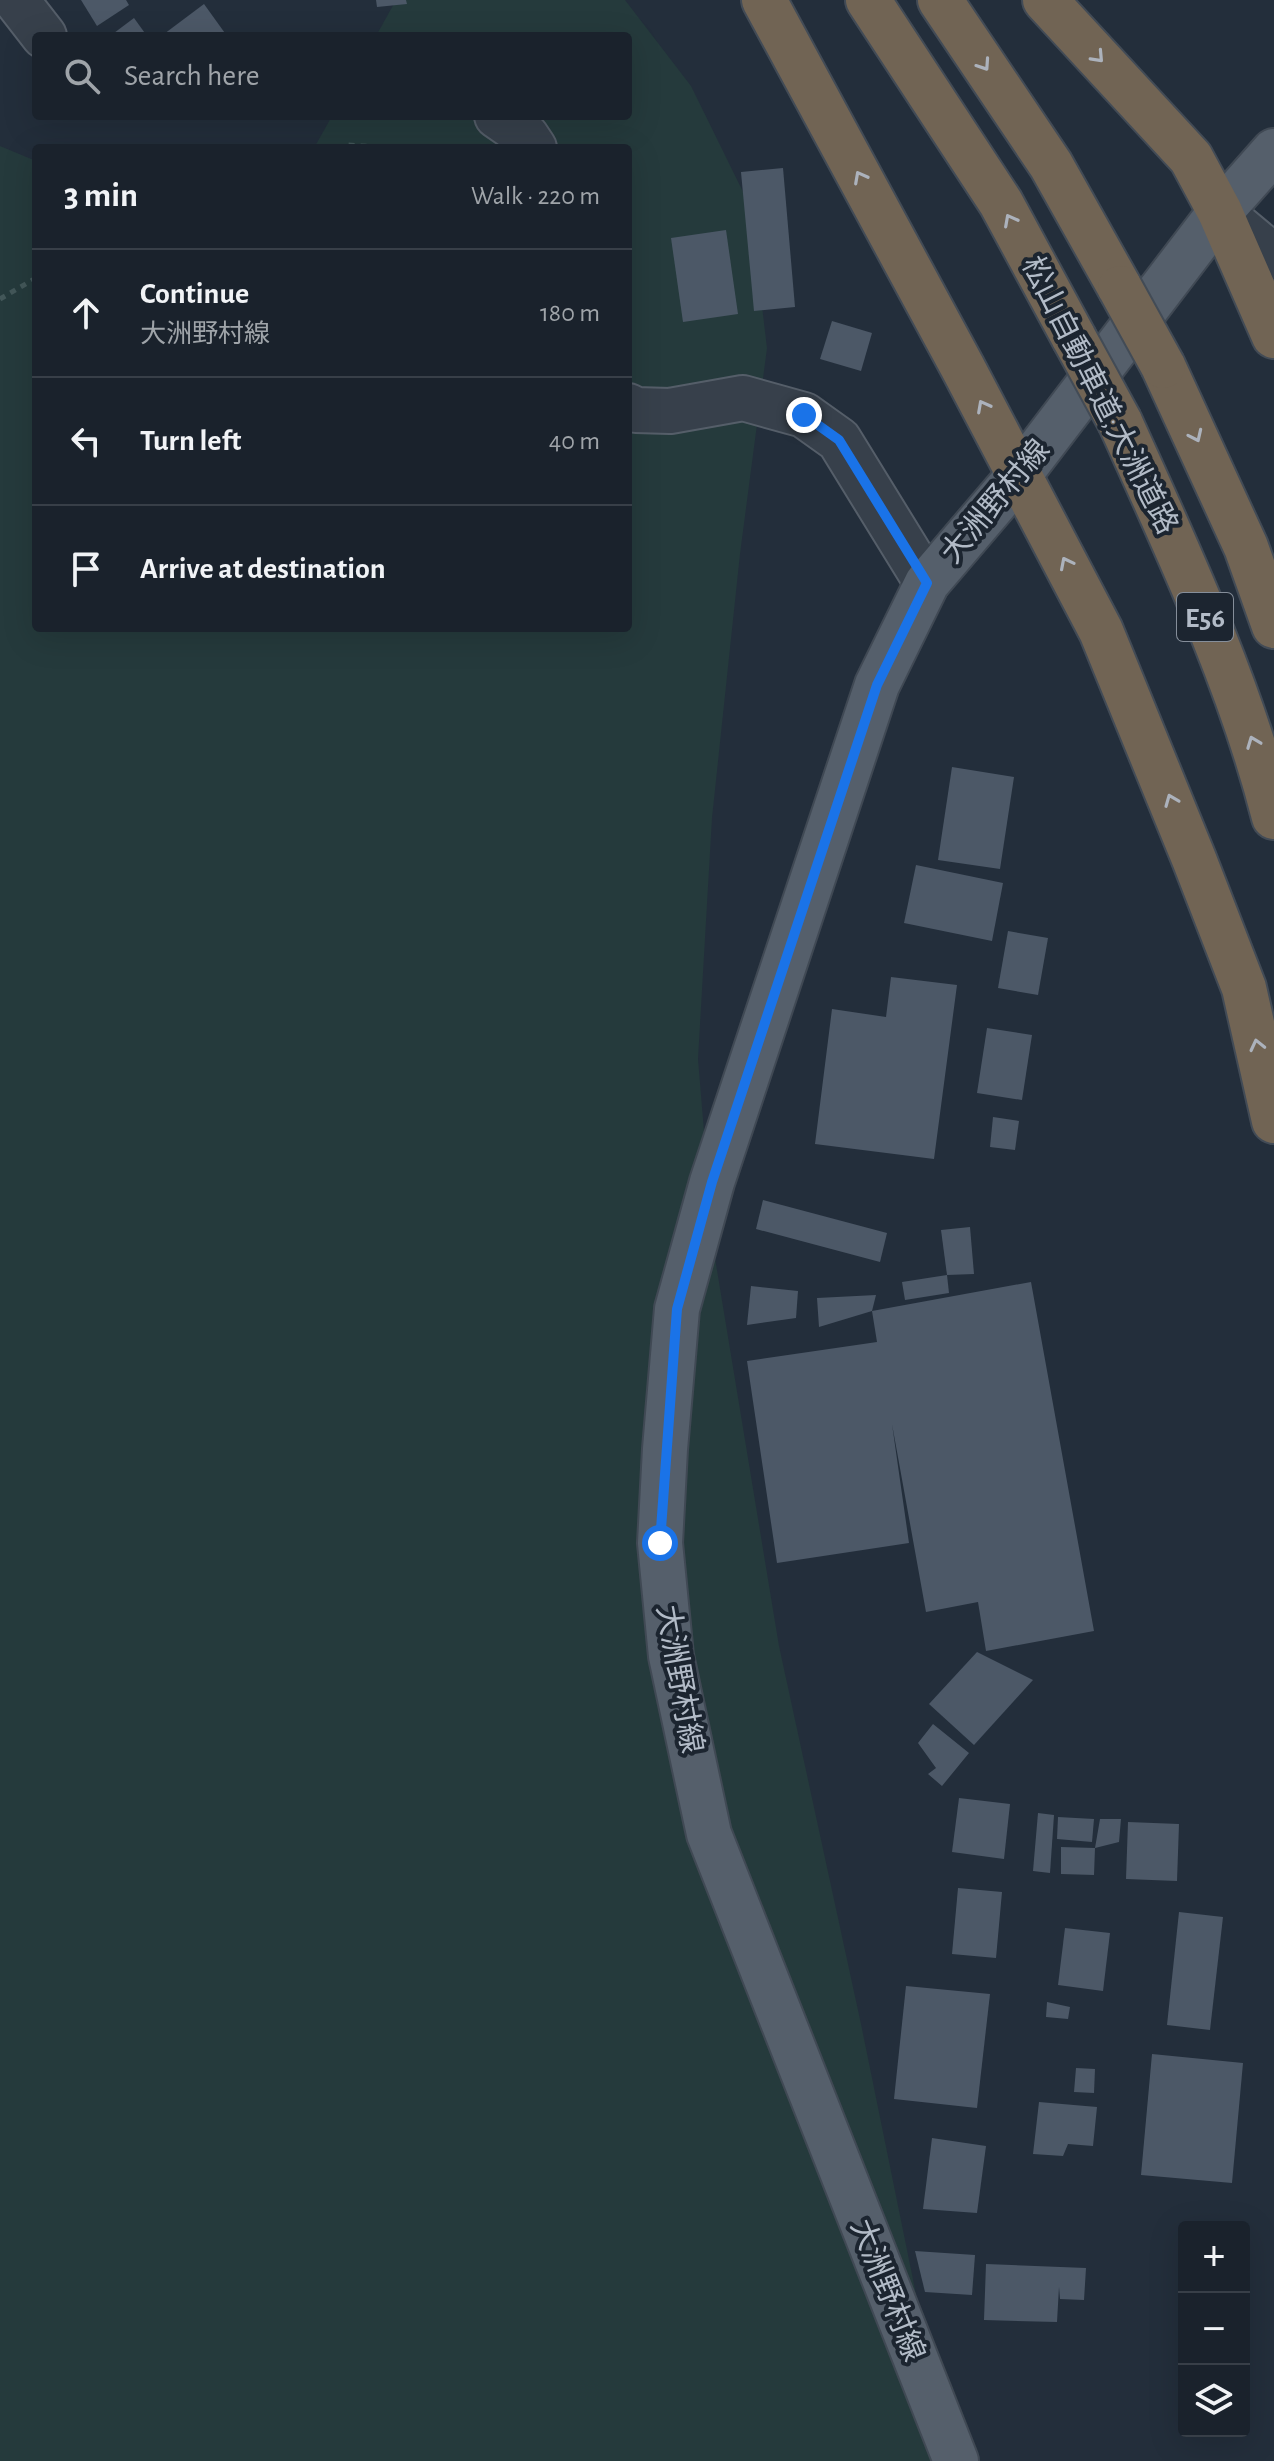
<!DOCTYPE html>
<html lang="en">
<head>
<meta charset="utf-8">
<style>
	body { margin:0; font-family:"Alegreya Sans","Noto Sans JP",sans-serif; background:#232a34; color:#f1f3f6 }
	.controls { position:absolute; right:24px; bottom:24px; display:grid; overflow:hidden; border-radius:8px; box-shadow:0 8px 32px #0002 }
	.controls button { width:72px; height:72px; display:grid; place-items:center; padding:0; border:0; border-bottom:2px solid #383f48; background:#1a222c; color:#f1f3f6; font:40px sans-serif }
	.stop { position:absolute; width:24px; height:24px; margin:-18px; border:6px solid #1a73e8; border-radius:50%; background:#fff }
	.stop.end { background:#1a73e8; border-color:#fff; box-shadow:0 2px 8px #0008 }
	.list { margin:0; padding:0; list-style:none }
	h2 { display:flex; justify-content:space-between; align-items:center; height:104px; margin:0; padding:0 32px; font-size:34px }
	h2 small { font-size:26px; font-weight:400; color:#9fa4a9 }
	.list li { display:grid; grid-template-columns:52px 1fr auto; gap:24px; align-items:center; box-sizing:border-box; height:128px; padding:0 32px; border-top:2px solid #383f48 }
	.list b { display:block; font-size:30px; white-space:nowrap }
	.list p { margin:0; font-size:26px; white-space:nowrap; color:#9fa4a9 }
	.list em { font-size:26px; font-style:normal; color:#9fa4a9 }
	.icon { flex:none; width:44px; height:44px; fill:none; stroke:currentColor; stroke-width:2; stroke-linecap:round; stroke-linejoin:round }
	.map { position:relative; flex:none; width:1274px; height:2461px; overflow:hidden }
	.search { position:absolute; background:#1a222c; box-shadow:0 8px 32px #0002; left:32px; top:32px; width:600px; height:88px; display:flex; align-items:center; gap:20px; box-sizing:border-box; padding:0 28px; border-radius:8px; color:#9fa4a9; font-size:30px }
	.panel { position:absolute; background:#1a222c; box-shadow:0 8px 32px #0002; left:32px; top:144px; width:600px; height:488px; border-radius:8px }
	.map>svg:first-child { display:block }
	.green { fill:#253a3c }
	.building { fill:#4c5867 }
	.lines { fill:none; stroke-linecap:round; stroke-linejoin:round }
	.minor-casing { stroke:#555e69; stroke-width:48 }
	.major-casing { stroke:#404954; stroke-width:48 }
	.highway-casing { stroke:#424b56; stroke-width:48 }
	.path { stroke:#435759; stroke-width:5; stroke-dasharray:6 6; stroke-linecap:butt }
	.minor { stroke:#37404b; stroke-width:44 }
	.major { stroke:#555f6b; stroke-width:44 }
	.highway { stroke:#716454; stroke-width:44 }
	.highway-bridge-casing { stroke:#424b56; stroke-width:48; stroke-linecap:butt }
	.highway-bridge { stroke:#716454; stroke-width:44 }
	.oneway { stroke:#acb2bc }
	.route { stroke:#1a73e8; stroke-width:10 }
	.labels { text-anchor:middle; stroke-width:8; stroke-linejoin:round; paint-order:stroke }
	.shield { fill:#1c2530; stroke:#858e9a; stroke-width:2 }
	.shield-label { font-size:28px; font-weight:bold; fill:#b2bbc7 }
	.street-label { font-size:30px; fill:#b2bbc7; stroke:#1c2530 }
</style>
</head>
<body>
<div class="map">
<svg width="1274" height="2461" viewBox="0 0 1274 2461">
	<rect width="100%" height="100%" fill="#232e3b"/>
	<polygon class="green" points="396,0 625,0 691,86 750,206 767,348 740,554 712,818 698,1059 714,1252 779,1646 861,2024 950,2461 0,2461 0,146 36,161 36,628 628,628 628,148 314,148 332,116 628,116 628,36 376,36"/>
	<g class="building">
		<polygon points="81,0 126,0 129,5 97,26"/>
		<polygon points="376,0 406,0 407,4 377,7"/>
		<polygon points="204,4 227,36 166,36 164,34"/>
		<polygon points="134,18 147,36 110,36"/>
		<polygon points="783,168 795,307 754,311 741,172"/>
		<polygon points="726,230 738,314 683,322 671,238"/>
		<polygon points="832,321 872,333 861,371 820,359"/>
		<polygon points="952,767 1014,777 1000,869 938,860"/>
		<polygon points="916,865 1003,883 992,941 904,923"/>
		<polygon points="1008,931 1048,938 1038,995 998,988"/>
		<polygon points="891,977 957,985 934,1159 815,1144 832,1009 886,1017"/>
		<polygon points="987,1028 1032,1035 1022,1100 977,1093"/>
		<polygon points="993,1117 1019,1121 1015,1150 990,1147"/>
		<polygon points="763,1200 887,1233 880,1262 756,1229"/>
		<polygon points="970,1227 974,1274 947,1275 941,1230"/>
		<polygon points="947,1275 949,1293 905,1300 902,1282"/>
		<polygon points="1031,1282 1094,1631 986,1651 978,1602 926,1612 892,1424 909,1543 777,1563 747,1361 877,1342 872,1311 819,1327 817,1298 876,1295 872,1311"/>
		<polygon points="751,1286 798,1291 796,1318 747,1325"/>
		<polygon points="977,1652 1033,1680 974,1745 929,1704"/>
		<polygon points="933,1724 969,1753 942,1786 928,1774 936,1768 918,1743"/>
		<polygon points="959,1798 1010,1804 1004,1859 952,1852"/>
		<polygon points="1038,1813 1054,1815 1050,1873 1033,1871"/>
		<polygon points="1058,1817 1094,1819 1092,1842 1057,1839"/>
		<polygon points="1100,1819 1121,1819 1119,1842 1095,1848 1094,1875 1061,1874 1061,1847 1095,1848"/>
		<polygon points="1128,1822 1179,1824 1177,1881 1126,1879"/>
		<polygon points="958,1888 1002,1892 996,1958 952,1954"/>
		<polygon points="1179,1912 1223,1917 1210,2030 1167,2025"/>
		<polygon points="1065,1928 1110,1933 1103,1991 1058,1985"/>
		<polygon points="906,1986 990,1994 977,2108 894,2099"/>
		<polygon points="1047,2002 1070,2007 1068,2019 1046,2017"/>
		<polygon points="1152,2054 1243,2063 1232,2183 1141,2175"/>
		<polygon points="1076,2068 1095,2069 1094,2093 1074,2092"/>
		<polygon points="1039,2102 1097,2107 1093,2146 1068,2144 1063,2156 1033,2154"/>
		<polygon points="932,2138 986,2146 977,2213 923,2209"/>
		<polygon points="915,2251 975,2255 972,2295 925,2292"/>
		<polygon points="986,2264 1086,2268 1084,2300 1060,2299 1059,2287 1057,2322 984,2320"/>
		<polygon points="1182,2316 1184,2316 1184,2350 1178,2349"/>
	</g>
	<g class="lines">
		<g class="minor-casing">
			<g id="minor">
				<polyline points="16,0 44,36"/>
				<polyline points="497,116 526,136 534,148"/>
				<polyline points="1220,212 1274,257"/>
				<polyline points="628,406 636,410 670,411 743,398 804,415 839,440 927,583"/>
			</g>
		</g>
		<g class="major-casing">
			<polyline id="major" points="956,2461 709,1834 671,1656 660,1543 665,1449 677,1309 712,1182 877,685 927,583 1020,474 1220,212 1274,151"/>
		</g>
		<g class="highway-casing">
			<g id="highway">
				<polyline points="764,0 963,368 1101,631 1194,859 1244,988 1274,1121"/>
				<polyline points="868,0 1001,203 1074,338"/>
				<polyline points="940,0 1051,165 1120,288"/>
				<polyline points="1045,0 1191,158 1220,212 1274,336"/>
				<polyline points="1163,366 1246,547 1274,626"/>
				<path d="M1120,422C1178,551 1239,680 1274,817"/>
			</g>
		</g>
		<g class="path">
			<polyline points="337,148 347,145 392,148"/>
			<polyline points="0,299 36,278"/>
		</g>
		<use href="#minor" class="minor"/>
		<use href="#major" class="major"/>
		<use href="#highway" class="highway"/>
		<g class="highway-bridge-casing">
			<g id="highway-bridge">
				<polyline points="1120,288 1163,366"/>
				<polyline points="1074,338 1120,422"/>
			</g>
		</g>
		<use href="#highway-bridge" class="highway-bridge"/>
	</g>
	<defs><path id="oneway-chevron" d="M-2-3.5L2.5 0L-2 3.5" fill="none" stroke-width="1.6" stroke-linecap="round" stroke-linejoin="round" transform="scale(2)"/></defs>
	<g class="oneway">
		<use href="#oneway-chevron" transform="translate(1098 57) rotate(47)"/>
		<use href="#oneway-chevron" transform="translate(984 65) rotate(56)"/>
		<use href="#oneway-chevron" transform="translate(860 177) rotate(-118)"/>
		<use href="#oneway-chevron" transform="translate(1010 220) rotate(-118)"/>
		<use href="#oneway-chevron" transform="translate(983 406) rotate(-118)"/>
		<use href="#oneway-chevron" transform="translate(1196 436) rotate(65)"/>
		<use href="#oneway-chevron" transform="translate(1066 563) rotate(-117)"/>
		<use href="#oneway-chevron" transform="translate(1253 742) rotate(-111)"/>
		<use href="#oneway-chevron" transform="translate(1171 800) rotate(-112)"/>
		<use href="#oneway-chevron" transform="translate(1257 1045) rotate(-103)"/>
	</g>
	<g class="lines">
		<polyline class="route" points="660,1543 677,1309 712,1182 877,685 927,583 839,440 804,415"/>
	</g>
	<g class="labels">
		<rect class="shield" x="1177" y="593" width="56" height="48" rx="6"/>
		<g class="shield-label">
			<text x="1205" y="627">E56</text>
		</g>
		<g class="street-label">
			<text transform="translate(1100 395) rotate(63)" y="10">松山自動車道;大洲道路</text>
			<text transform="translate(995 501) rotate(-50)" y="10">大洲野村線</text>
			<text transform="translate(680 1679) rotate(80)" y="10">大洲野村線</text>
			<text transform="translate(888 2290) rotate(68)" y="10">大洲野村線</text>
		</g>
	</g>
</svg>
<div class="controls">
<button>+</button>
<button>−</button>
<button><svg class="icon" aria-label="layers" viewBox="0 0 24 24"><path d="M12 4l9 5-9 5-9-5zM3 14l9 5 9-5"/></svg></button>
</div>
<div class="stop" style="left:660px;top:1543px"></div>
<div class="stop end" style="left:804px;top:415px"></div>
<div class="search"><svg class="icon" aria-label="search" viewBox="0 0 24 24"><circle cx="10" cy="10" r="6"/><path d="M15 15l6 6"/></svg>Search here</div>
<section class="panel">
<h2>3 min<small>Walk · 220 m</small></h2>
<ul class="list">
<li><svg class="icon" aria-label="ahead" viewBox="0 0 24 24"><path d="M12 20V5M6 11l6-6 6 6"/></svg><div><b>Continue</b><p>大洲野村線</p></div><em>180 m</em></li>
<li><svg class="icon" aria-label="left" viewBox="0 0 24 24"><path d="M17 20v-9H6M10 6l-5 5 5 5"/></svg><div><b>Turn left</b></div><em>40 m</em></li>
<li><svg class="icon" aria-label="arrive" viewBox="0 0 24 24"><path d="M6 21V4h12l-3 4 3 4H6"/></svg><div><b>Arrive at destination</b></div></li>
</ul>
</section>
</div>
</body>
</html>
